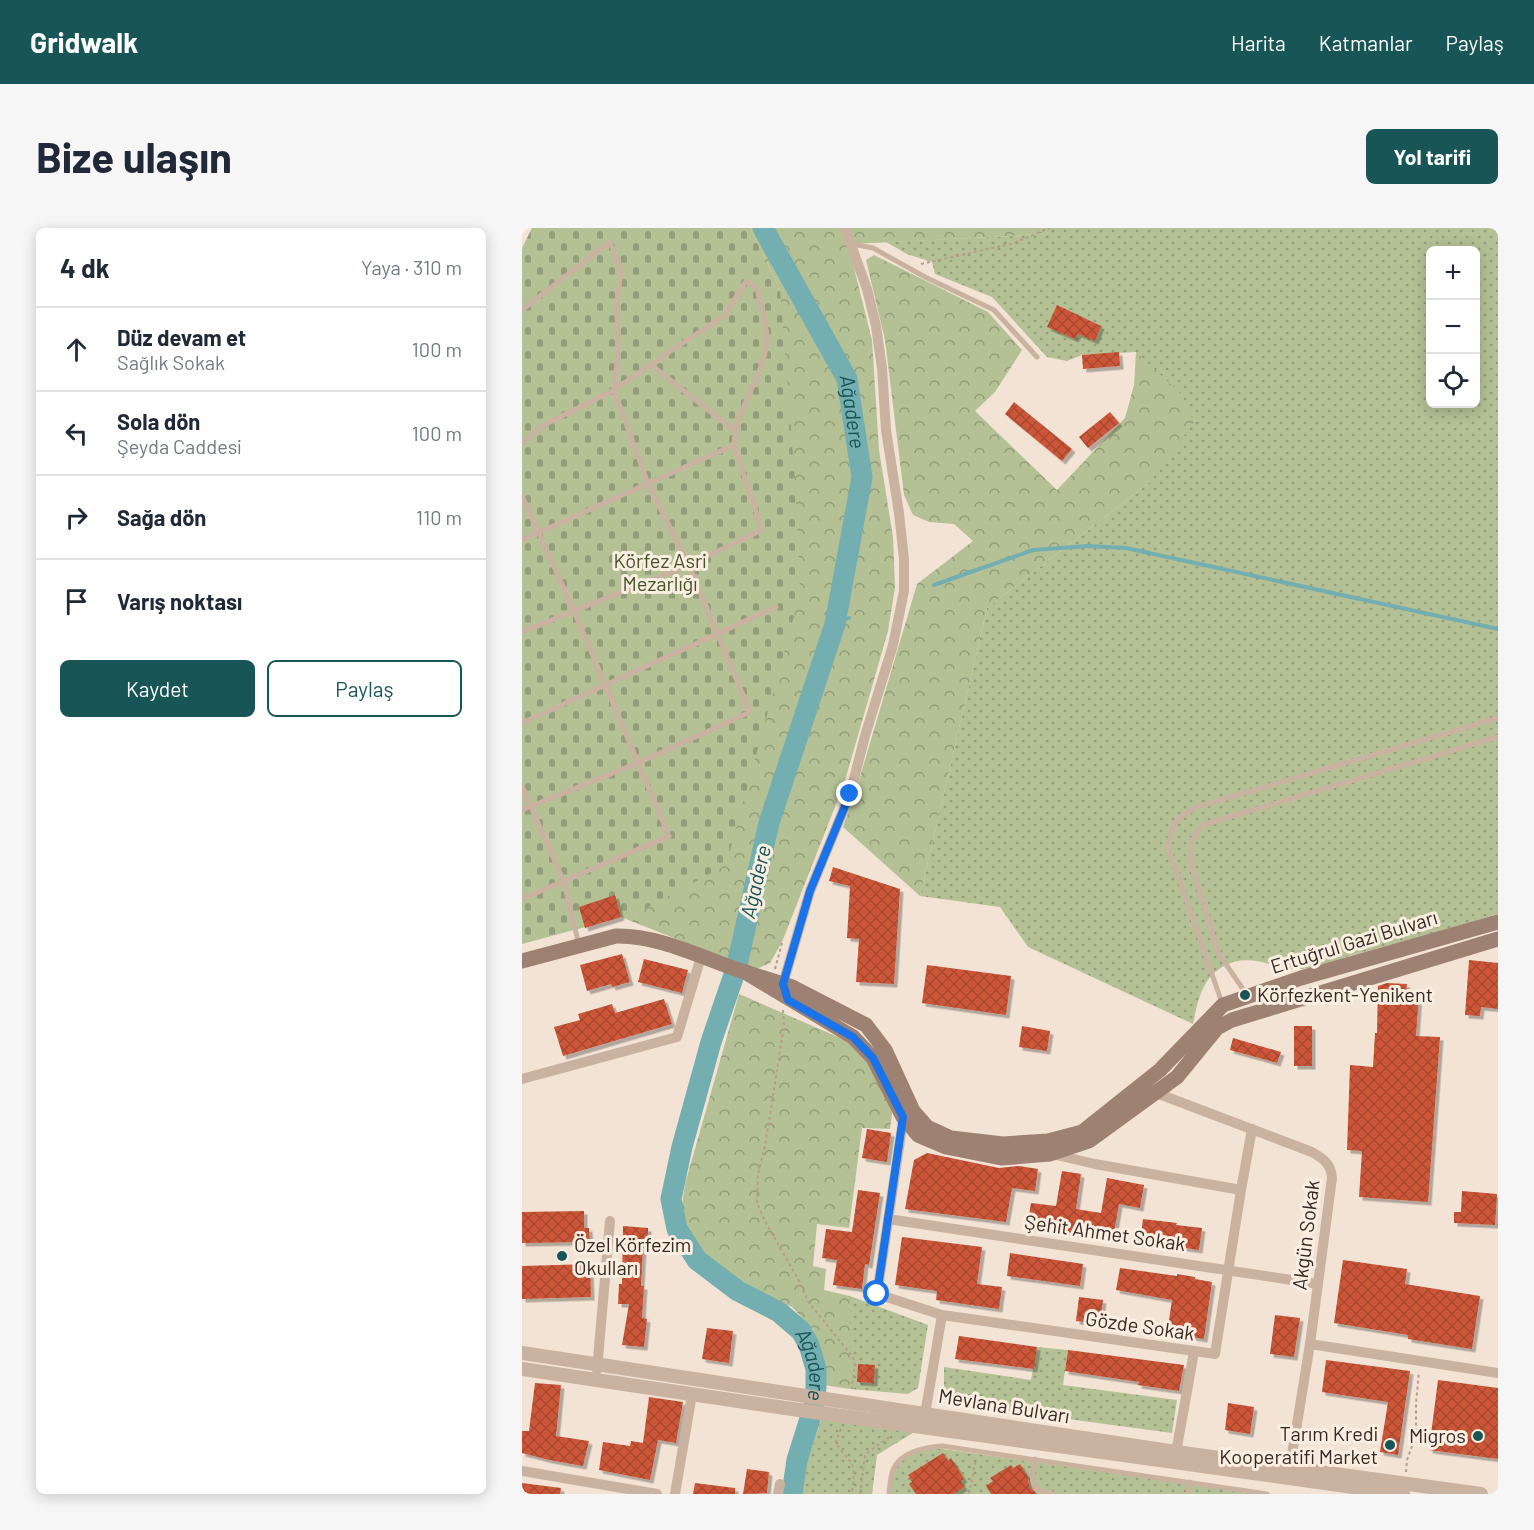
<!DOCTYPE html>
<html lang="tr">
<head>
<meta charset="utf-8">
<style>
	body { margin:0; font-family:Barlow,sans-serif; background:#f6f6f7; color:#1f2937 }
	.controls { position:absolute; right:18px; top:18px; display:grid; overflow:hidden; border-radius:9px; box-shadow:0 3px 15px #0003 }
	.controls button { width:54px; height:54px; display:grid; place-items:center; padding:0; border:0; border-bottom:2px solid #e0e1e3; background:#fff; color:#1f2937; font:30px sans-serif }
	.stop { position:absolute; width:18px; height:18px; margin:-14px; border:4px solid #1a73e8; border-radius:50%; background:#fff }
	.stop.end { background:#1a73e8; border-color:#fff; box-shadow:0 2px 6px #0008 }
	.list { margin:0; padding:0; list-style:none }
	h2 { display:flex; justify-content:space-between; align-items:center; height:78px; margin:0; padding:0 24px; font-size:26px }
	h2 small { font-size:20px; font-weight:400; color:#747a83 }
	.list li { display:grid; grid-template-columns:39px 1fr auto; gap:18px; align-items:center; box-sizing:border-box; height:84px; padding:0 24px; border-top:2px solid #e0e1e3 }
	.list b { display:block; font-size:22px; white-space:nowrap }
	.list p { margin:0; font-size:20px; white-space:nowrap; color:#747a83 }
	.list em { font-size:20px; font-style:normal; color:#747a83 }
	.actions { display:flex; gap:12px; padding:18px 24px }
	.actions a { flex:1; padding:14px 0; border:2px solid #185557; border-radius:9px; text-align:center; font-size:21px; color:#185557 }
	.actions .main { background:#185557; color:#fff }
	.icon { flex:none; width:33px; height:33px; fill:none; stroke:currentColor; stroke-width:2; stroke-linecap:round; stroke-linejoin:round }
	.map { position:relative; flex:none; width:976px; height:1266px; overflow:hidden; border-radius:9px }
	header { display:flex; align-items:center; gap:36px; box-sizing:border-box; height:84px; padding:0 30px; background:#185557; color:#fff }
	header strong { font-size:28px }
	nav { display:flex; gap:33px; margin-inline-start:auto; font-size:21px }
	.intro { display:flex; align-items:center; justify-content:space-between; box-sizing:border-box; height:144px; padding:0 36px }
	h1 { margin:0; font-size:42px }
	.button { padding:15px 27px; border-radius:9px; background:#185557; color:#fff; font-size:21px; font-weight:700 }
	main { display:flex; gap:36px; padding:0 36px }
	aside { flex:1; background:#fff; border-radius:9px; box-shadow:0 3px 15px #0003 }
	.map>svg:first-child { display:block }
	.grass { fill:url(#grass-dots); fill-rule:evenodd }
	.forest { fill:url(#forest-crowns) }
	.cemetery { fill:url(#cemetery-stones) }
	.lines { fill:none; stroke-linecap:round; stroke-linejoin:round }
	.stream { stroke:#73afb0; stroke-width:4 }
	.river { stroke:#73afb0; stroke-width:21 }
	.building { fill:url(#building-cross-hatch); filter:url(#shadow) }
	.path { stroke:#b69c8b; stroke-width:2; stroke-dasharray:3 3; stroke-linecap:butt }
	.service { stroke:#cab2a1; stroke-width:5 }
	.minor { stroke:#cab2a1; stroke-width:10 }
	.tertiary { stroke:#cab2a1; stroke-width:14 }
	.secondary { stroke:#9d8172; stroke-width:15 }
	.route { stroke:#1a73e8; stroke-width:8 }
	.poi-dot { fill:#185557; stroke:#faeee1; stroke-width:2 }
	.labels { text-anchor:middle; stroke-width:6; stroke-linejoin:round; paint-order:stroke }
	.park-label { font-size:20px; fill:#445327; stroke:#faeee1 }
	.street-label { font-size:20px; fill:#342924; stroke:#faeee1 }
	.poi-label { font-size:20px; fill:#342924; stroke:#faeee1; text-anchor:start }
	.water-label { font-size:21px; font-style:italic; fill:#185557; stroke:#faeee1 }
</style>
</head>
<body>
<header>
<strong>Gridwalk</strong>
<nav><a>Harita</a><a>Katmanlar</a><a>Paylaş</a></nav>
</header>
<div class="intro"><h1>Bize ulaşın</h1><a class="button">Yol tarifi</a></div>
<main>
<aside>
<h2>4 dk<small>Yaya · 310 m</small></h2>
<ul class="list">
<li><svg class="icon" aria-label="ahead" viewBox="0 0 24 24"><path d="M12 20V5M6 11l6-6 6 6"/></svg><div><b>Düz devam et</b><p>Sağlık Sokak</p></div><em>100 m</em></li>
<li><svg class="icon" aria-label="left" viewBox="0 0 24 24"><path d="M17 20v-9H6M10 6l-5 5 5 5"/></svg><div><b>Sola dön</b><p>Şeyda Caddesi</p></div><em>100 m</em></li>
<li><svg class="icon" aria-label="right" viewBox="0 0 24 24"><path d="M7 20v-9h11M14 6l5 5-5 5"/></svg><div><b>Sağa dön</b></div><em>110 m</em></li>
<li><svg class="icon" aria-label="arrive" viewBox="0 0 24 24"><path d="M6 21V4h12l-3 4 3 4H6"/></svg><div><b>Varış noktası</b></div></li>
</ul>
<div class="actions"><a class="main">Kaydet</a><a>Paylaş</a></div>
</aside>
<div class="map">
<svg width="976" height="1266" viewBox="0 0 976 1266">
	<defs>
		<pattern id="grass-dots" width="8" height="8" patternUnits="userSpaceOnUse" patternTransform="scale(1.5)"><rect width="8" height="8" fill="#b4c195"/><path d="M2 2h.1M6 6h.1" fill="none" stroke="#939d79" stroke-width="1.8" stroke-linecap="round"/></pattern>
		<pattern id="forest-crowns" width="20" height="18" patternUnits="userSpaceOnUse" patternTransform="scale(1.5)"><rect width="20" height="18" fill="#b4c195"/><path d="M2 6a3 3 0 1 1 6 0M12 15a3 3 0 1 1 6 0" fill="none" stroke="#939d79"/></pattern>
		<pattern id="cemetery-stones" width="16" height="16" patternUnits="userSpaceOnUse" patternTransform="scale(1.5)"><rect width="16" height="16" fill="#b4c195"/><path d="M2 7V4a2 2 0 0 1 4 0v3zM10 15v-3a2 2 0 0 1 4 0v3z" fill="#939d79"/></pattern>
		<pattern id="building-cross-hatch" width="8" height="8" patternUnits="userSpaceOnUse" patternTransform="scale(1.5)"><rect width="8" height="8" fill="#cd5738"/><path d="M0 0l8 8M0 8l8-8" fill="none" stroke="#a7482f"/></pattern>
		<filter id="shadow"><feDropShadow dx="3.5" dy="3.5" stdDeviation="0" flood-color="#0004"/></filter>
	</defs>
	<rect width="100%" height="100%" fill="#f2e3d5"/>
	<g class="grass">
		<path d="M528,0H976V686C928,700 880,714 831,727C817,731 792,741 778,741C753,742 729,723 702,738C680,750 676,772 671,796L506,719L478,679L398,668L465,380L628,254L614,124L560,127L545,133L525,129L470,69L413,46L410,34L385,26L364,14L491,8L520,5ZM908,22H954V176H908Z"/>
		<polygon points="328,1068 406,1097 396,1160 386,1166 328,1161"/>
		<polygon points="515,1119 546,1122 541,1157 655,1172 650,1205 426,1175 422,1169 422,1139 509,1152"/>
		<polygon points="300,1189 394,1203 355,1227 350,1266 278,1266 284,1237"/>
		<path d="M406,1219L745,1266H367C372,1232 377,1233 406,1219Z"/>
	</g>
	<g class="forest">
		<polygon points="228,0 528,0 520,5 491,8 330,16 330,32 350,112 357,222 371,309 373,360 366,403 322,556 260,714 248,735 232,742 99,689 115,685 258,61"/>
		<polygon points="352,27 466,84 500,122 473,164 453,183 535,262 603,190 612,157 614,124 657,164 672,194 628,254 465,380 398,668 321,599 335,559 395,356 451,313 432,296 407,294 391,287 382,267 363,112 344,32"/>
		<polygon points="217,766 332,816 344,830 371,879 368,901 340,900 327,1000 295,996 291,1038 304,1041 302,1062 328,1068 328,1161 302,1157 291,1102 270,1079 238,1065 189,1033 168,1008 159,984 163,956"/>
	</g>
	<polygon class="cemetery" points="10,0 228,0 258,61 274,265 278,366 204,637 115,685 0,716 0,20"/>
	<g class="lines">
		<g class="stream">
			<polyline points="412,357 511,322 566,318 604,320 976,401"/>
			<polyline points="313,396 327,390"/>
		</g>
		<path class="river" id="s1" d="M241,0L325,151L340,249L313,396L247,595L214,741L189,814L160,919L149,971L155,1001L175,1032L216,1063L257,1084L279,1103L287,1117L294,1141V1159L292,1178L275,1232L270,1266"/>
	</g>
	<g class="building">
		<polygon points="535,77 579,98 573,113 556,106 553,111 525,99"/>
		<polygon points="597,124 598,138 561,141 560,127"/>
		<polygon points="492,174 550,221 540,233 483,186"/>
		<polygon points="588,184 597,195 566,220 557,209"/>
		<polygon points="311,639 378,661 372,756 334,754 337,711 325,710 328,658 307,653"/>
		<polygon points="93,667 99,689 63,700 57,679"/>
		<polygon points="100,726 108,754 90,759 89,756 65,763 58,737"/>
		<polygon points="122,731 166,742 160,765 116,754"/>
		<polygon points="947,732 976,735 976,781 959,779 958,788 943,787"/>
		<polygon points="405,737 489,748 484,787 400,775"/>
		<polygon points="865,755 885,756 884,765 897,765 894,808 918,809 906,974 837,969 840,923 825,922 828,837 851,839 853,805 855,805 856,758"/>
		<polygon points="142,771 150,796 41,828 32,799 58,792 56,786 90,776 93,785"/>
		<polygon points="500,798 528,803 525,823 497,819"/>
		<rect x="772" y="798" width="18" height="40"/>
		<polygon points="711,810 759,824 755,835 708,822"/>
		<polygon points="345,901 369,905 365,934 340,930"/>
		<polygon points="405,925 477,940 497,938 516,941 513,963 490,960 484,994 383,981 392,932"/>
		<polygon points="540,943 559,946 554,981 579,985 585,950 622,957 618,980 597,976 591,1011 505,999 509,975 534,978"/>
		<polygon points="336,962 358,965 347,1037 343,1036 340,1061 311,1057 315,1032 300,1030 304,1001 330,1004"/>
		<polygon points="940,963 975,966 973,997 932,995 932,984 939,984"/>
		<polygon points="62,983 62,1000 67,1000 68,1014 0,1015 0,984"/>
		<polygon points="621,991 655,995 654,997 680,1000 677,1022 618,1014"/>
		<polygon points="101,998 126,1000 126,1020 121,1020 119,1058 122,1058 120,1090 125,1091 122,1119 100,1117 107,1076 96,1076 97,1056 100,1056"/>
		<polygon points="380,1009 460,1019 455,1056 480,1059 477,1081 414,1072 415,1063 373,1057"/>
		<polygon points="488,1025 561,1036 558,1058 485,1048"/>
		<polygon points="821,1032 885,1041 883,1056 958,1068 950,1121 886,1111 886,1107 812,1095"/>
		<polygon points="68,1036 69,1069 0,1071 0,1038"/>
		<polygon points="598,1040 655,1048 655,1046 673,1049 673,1051 690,1054 682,1111 645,1105 650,1072 594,1062"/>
		<polygon points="557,1069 581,1072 578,1096 554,1093"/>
		<polygon points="753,1087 778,1090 772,1129 748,1126"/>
		<polygon points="185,1100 211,1103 207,1135 180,1131"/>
		<polygon points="437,1108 515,1119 512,1141 433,1131"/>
		<polygon points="546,1122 662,1137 657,1163 616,1157 617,1154 543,1143"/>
		<polygon points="804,1132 888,1143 876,1227 858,1224 866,1174 800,1164"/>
		<polygon points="336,1136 353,1137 352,1155 335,1154"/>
		<polygon points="916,1152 976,1160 976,1231 907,1222"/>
		<polygon points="13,1155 39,1157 34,1208 67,1213 61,1238 27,1232 0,1225 0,1203 7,1203"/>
		<polygon points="127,1169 161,1174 154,1215 136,1212 128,1252 77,1242 81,1214 108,1218 109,1213 121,1215"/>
		<polygon points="706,1175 732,1179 728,1206 703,1202"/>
		<polygon points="421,1225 426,1233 429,1230 442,1251 439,1253 442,1259 432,1266 394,1266 387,1256 390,1254 386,1247"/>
		<polygon points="498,1236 506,1249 507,1258 515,1266 469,1266 464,1258 471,1253 468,1250 489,1237 491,1240"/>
		<polygon points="225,1241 247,1244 245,1265 221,1266"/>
		<polygon points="0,1255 39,1260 38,1266 0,1266"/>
		<polygon points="173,1255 213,1260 213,1266 171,1266"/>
	</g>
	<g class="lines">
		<g class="path">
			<polyline points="399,36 489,16 528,0"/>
			<polyline points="253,741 260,715"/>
			<polyline points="261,782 262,798 243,918 236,946 235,975 244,995 276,1051 287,1075 330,1128 333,1134 330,1161"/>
			<polyline points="319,1201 314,1212 314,1216 330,1236 332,1245 330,1266"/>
			<polyline points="884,1244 885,1232 894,1207 894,1175 897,1144"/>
			<polyline points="338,1266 343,1228 346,1224 369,1208"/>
			<polyline points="447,1266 454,1231"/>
		</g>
		<g class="service">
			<polyline points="330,16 351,20 403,49 472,82 515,129"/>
			<polyline points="0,82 88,14 99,41 95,75 96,127 92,162 126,256 167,337 228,484 116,535 0,582"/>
			<polyline points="129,137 213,203"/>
			<path d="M0,216L20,198L92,162L150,122L202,88L224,53L235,60C238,75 245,97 245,111C243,148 213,180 212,217L0,312"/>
			<polyline points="0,268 52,383 147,608 0,671"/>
			<polyline points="0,404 167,337 240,302 212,217"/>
			<polyline points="0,495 254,379"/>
			<polyline points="0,558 42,654 57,717"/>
			<polyline points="725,767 697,726 668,633 670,612 681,597 976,509"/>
			<path d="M700,775L646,619C651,593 652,592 675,579L976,490"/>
			<path d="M513,1231C509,1253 506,1262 532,1266"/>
			<path d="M367,1266C368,1258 368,1249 371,1242C378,1224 403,1219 420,1218L745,1266"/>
			<polyline points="666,1266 668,1254"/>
		</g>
		<g class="minor">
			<polyline points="263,763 261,756 288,663 328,566 343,508 371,417 382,363 382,331 377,285 364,202 360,140 354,98 345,61 323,0"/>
			<polyline points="0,851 155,809 179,729"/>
			<path d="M629,863L790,924C802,931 809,936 810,950L788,1116L767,1245"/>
			<polyline points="382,886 355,1066 420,1087 402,1192"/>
			<polyline points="530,926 573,936 719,962"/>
			<polyline points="366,991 796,1056"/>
			<polyline points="420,1087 693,1126 719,962 730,901"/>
			<polyline points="788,1116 976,1145"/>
			<polyline points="75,1142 88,993"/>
			<polyline points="653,1230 672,1124"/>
			<polyline points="0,1243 135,1266"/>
			<polyline points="153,1266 170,1166"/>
			<polyline points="256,1266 258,1256"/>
		</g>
		<g class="tertiary">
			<polyline points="0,1125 654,1224 959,1266"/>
			<polyline points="0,1141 263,1180 881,1266"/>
		</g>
		<g class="secondary">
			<polyline points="976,694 779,750 701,777 638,842 560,904 526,913 481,916 429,910 405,899 391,883 363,822 344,797 270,759 223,744 331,809 351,830 381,889 396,907 424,919 479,930 528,926 567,913 655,849 695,800 710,792 976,711"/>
			<path d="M0,733L94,708C138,707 182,731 223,744"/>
		</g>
	</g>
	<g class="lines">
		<polyline class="route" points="328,566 288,663 261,756 266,772 331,809 351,830 381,889 355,1066"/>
	</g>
	<g class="poi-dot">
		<circle cx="723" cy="767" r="6"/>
		<circle cx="40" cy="1028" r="6"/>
		<circle cx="956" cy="1208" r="6"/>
		<circle cx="868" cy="1217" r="6"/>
	</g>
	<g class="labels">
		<g class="park-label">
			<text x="138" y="340">Körfez Asri<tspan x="138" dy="23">Mezarlığı</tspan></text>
		</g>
		<g class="street-label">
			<text transform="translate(832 714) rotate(-17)" y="7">Ertuğrul Gazi Bulvarı</text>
			<text transform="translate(583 1005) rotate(8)" y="7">Şehit Ahmet Sokak</text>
			<text transform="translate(784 1007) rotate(-83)" y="7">Akgün Sokak</text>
			<text transform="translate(618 1098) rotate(8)" y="7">Gözde Sokak</text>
			<text transform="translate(482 1178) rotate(9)" y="7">Mevlana Bulvarı</text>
		</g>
		<g class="poi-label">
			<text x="735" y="774">Körfezkent-Yenikent</text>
			<text x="52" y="1024">Özel Körfezim<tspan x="52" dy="23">Okulları</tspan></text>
			<text x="856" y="1213" text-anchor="end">Tarım Kredi<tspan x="856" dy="23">Kooperatifi Market</tspan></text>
			<text x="944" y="1215" text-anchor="end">Migros</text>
		</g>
		<g class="water-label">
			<text dy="7" stroke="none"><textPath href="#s1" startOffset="206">Ağadere</textPath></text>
			<text transform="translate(234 654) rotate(-77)" y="7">Ağadere</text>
			<text dy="7" stroke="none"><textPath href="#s1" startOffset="1250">Ağadere</textPath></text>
		</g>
	</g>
</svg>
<div class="controls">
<button>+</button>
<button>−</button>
<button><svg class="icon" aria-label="locate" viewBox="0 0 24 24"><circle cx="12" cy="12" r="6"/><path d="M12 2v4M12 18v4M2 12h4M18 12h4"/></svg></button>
</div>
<div class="stop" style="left:355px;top:1066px"></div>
<div class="stop end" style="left:328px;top:566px"></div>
</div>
</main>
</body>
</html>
